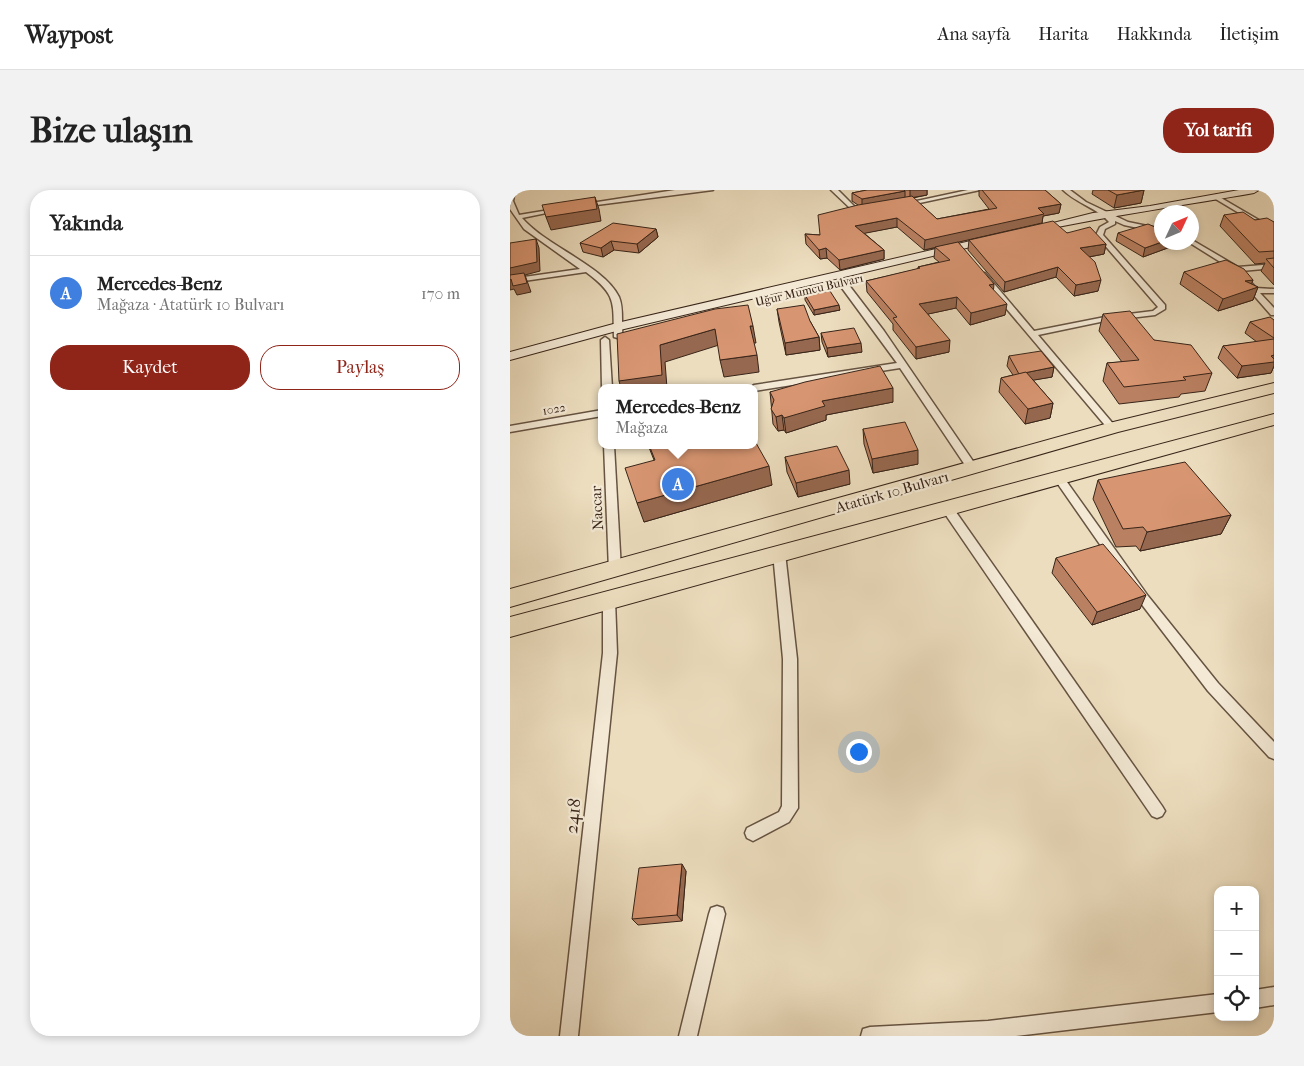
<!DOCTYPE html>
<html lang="tr">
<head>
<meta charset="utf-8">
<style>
	body { margin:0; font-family:"IM FELL French Canon",serif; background:#f2f2f2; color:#222 }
	.controls { position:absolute; right:15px; bottom:15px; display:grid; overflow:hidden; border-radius:10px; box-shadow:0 2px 8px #0003 }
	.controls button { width:45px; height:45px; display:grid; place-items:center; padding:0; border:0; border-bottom:1px solid #e0e0e0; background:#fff; color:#222; font:25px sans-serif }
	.compass { position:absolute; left:644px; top:15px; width:45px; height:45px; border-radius:50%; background:#fff; box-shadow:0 2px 8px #0003; rotate:46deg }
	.you { position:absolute; left:348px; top:561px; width:18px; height:18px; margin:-12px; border:4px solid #fff; border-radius:50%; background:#1a73e8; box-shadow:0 0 0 8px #1a73e833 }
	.badge { display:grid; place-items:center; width:32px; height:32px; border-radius:50%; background:#8f2418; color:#fff; font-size:16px; font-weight:700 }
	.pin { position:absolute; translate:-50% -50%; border:2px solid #fff; box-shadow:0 1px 5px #0006 }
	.popup { position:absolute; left:88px; top:194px; width:160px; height:65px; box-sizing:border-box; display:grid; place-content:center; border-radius:10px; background:#fff; filter:drop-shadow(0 1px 4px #0005); font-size:16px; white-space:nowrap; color:#767676 }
	.popup b { font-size:19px; color:#222 }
	.popup::after { content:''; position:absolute; left:50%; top:100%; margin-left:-10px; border:10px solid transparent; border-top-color:#fff }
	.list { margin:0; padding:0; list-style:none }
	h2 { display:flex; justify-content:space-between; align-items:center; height:65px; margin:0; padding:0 20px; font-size:21px }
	h2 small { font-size:16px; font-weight:400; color:#767676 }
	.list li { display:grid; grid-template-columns:32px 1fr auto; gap:15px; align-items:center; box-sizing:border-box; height:75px; padding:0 20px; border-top:1px solid #e0e0e0 }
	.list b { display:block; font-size:19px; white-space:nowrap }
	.list p { margin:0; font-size:16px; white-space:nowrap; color:#767676 }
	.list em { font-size:16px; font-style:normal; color:#767676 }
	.actions { display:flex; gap:10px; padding:15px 20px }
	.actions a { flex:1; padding:11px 0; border:1px solid #8f2418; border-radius:20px; text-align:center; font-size:18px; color:#8f2418 }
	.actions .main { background:#8f2418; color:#fff }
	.icon { flex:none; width:28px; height:28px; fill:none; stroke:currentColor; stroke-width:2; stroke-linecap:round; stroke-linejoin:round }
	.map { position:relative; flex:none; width:764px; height:846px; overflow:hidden; border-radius:20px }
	header { display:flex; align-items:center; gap:30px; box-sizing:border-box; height:70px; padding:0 25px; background:#fff; border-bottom:1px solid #e0e0e0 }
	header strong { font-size:24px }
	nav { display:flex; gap:28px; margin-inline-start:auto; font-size:18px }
	.intro { display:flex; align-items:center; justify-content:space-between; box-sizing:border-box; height:120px; padding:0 30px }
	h1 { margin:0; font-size:35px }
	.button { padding:12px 22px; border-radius:20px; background:#8f2418; color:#fff; font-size:18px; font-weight:700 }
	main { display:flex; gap:30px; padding:0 30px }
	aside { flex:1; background:#fff; border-radius:20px; box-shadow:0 2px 8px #0003 }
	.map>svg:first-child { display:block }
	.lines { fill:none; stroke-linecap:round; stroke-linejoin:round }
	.street-casing { stroke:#665342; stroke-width:3 }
	.secondary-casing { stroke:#392519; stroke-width:2 }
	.highway-casing { stroke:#392519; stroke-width:2 }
	.street { fill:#f3e9d5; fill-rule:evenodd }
	.secondary { fill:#f3e9d5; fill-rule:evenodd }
	.highway { fill:#ecddbe; fill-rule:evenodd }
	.wall { fill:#b98061; stroke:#392519 }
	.shaded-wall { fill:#96684f; stroke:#392519 }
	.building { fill:#d79571; stroke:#392519 }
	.labels { text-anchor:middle; stroke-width:4.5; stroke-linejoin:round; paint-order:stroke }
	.far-street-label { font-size:12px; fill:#392519; stroke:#f3e9d5 }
	.street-label { font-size:15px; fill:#392519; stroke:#f3e9d5 }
	.near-street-label { font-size:18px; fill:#392519; stroke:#f3e9d5 }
</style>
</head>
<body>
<header>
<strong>Waypost</strong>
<nav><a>Ana sayfa</a><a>Harita</a><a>Hakkında</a><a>İletişim</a></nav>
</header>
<div class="intro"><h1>Bize ulaşın</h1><a class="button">Yol tarifi</a></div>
<main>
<aside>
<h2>Yakında<small></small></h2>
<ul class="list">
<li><span class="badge" style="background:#3f7fe0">A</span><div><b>Mercedes-Benz</b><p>Mağaza · Atatürk 10 Bulvarı</p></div><em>170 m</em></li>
</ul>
<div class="actions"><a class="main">Kaydet</a><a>Paylaş</a></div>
</aside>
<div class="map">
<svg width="764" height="846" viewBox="0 0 764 846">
	<rect width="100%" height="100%" fill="#ecddbe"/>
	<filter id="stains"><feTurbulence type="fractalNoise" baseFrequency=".004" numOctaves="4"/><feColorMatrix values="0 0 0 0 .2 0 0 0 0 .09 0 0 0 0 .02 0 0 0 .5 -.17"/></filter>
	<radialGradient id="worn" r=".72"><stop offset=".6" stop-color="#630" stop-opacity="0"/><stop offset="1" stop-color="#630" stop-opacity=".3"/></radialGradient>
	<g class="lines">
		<g class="street-casing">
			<g id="street">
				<path d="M0,0H5L3,11L9,25L51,18V20L12,28C36,56 94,76 109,107C112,114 112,122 112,130C112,136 113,143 111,149L104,147C103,112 107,105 76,82L0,93V89L70,79L14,39L0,19Z"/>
				<polygon points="165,0 203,0 71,17 68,15"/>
				<polygon points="321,0 328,0 345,17 360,21 357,23 341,19"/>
				<polygon points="458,0 470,0 391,17 388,15"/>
				<path d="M553,0H560L576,12L618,32L652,39V43L614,35L605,31V34L595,39L593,45L655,115V119L645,125L595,131L528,145L605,236V240H599L468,85L475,83L524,141L595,127L643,121L648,117L586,45L590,37L599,32C589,19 566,13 553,0Z"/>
				<polygon points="706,5 764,39 764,44 704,8"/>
				<polygon points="682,50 728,77 764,74 764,78 731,81 746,98 764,99 764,103 750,103 764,118 764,125 761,125 720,78 680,53"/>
				<polygon points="329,90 335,90 374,141 467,277 467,281 459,281 390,178 244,201 244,198 240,198 244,195 387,173 329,94"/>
				<polygon points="95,147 99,150 102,198 92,198 91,150"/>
				<polygon points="92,220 92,226 0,242 0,236"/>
				<polygon points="94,255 104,255 111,380 105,384 99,380"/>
				<polygon points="548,284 552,285 638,406 708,493 764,552 764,569 759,567 698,501 630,412 543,287"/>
				<polygon points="437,314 441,315 652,616 655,621 652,626 647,628 642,626 433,321 432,318"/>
				<polygon points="269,359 275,363 287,469 288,618 279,632 243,651 237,648 235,643 237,638 269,622 272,616 273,469 263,363"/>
				<polygon points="99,405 105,410 107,463 68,846 50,846 93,463 93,410"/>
				<polygon points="207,716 213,718 215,724 187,846 169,846 199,724 201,718"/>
				<polygon points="764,797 764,815 745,818 745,800"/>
				<polygon points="708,804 708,822 506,846 351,846 353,839 360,837 478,831"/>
			</g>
		</g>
		<g class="secondary-casing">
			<g id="secondary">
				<path d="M729,0H749L744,3C671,16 597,26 524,42L519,39L583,23L640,16Z"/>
				<polygon points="482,46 487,49 486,51 110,140 0,170 0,162 107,133"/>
			</g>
		</g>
		<g class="highway-casing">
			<g id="highway">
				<polygon points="764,193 764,203 608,242 0,417 0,399 595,234"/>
				<polygon points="764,224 764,235 0,447 0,427"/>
			</g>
		</g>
		<use href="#street" class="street"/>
		<use href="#secondary" class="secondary"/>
		<use href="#highway" class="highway"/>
	</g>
	<g class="wall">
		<polygon points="357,0 417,0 417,5 403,8 427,29 479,19 469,6 469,0 535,0 551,14 549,23 533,26 532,33 448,52 483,100 495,125 460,135 446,118 418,124 439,162 406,169 383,140 383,134 357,102 356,91 408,79 408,77 429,72 424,68 425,58 414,60 387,37 354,43 374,60 374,69 330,80 317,68 310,69 296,54 295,44 310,45 348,15 342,11 342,3"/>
		<polygon points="583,0 634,0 631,13 604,18 582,4"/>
		<polygon points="714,25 745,30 764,32 764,95 751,81 755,73 745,74 710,36"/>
		<polygon points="146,39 148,47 129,63 104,60 93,67 73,62 70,53"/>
		<polygon points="557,43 596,54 594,64 579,67 588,101 564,106 546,87 494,102 458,60 459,50"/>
		<polygon points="608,43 652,52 664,52 663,56 633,67 606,51"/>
		<polygon points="674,82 743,90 741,94 748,97 743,110 708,121 670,94"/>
		<polygon points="295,105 330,120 304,125 295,110"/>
		<polygon points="267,119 300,131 309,147 310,160 276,165 269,132"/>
		<polygon points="593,124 644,150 702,183 695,201 671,204 669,207 609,214 593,191 597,173 612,172 589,141"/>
		<polygon points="764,130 764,176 761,183 727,188 708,168 713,156 747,152 735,143 740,132"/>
		<polygon points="311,143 352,162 318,167 312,152"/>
		<polygon points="499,166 544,177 542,187 523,190 543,213 540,228 515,234 489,202 491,188 503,185 497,176"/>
		<polygon points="260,202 383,212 316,225 316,230 276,243 274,240 268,241 263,234"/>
		<polygon points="353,239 408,274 363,283 354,254"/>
		<polygon points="138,255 235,255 262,295 134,332 144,270"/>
		<polygon points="275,267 340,294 288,307 277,282"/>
		<polygon points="588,290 721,325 711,344 630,361 626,356 606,357 583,309"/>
		<polygon points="546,368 630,419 582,435 542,383"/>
		<polygon points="176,681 172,731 128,735 122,729"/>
	</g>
	<g class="shaded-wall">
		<polygon points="400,0 417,0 417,5 400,8"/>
		<polygon points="634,0 631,13 604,18 607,5"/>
		<polygon points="395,1 395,9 352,17 352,9"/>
		<polygon points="85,7 89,19 91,31 41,40 36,27"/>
		<polygon points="551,14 549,23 533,26 532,33 414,60 415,50 528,18"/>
		<polygon points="387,28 387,37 346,45 345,36"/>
		<polygon points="146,39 148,47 129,63 127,54"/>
		<polygon points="26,49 29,58 30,81 15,85 21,102 7,105 4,99 0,100 0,78"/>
		<polygon points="101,51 104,60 93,67 91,58"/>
		<polygon points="652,52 664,52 663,56 633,67 635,58"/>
		<polygon points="596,54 594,64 568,69 570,58"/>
		<polygon points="316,58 317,68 310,69 309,60"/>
		<polygon points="374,60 374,69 330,80 329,70"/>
		<polygon points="548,77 546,87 494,102 495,92"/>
		<polygon points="591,90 588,101 564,106 566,95"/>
		<polygon points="743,90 739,100 748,97 743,110 708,121 713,109 735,91"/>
		<polygon points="484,94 483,105 479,95"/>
		<polygon points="447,107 446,118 409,126 409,114"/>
		<polygon points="497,114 495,125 460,135 461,123"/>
		<polygon points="329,115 330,120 304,125 304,120"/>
		<polygon points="240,136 243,136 246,153 243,153"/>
		<polygon points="205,139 209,155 155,172 157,198 111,198 109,191 150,155"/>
		<polygon points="309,147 310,160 276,165 275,153"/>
		<polygon points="440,150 439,162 406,169 406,157"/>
		<polygon points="351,153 352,162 318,167 317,158"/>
		<polygon points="247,165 249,182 214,187 210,170"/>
		<polygon points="764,165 764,176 761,183 727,188 732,176"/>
		<polygon points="544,177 542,187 507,193 509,184"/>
		<polygon points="383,198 383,212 316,225 316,230 276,243 274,228 312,211"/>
		<polygon points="543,213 540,228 515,234 518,219"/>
		<polygon points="272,225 274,240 268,241 266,227"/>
		<polygon points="408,260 408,274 363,283 362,269"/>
		<polygon points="259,276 262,295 134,332 127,313"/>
		<polygon points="339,280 340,294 288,307 286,293"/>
		<polygon points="721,325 711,344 630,361 637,342"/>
		<polygon points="636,405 630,419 582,435 587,422"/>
		<polygon points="172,674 176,681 172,731 167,725"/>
	</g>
	<g class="building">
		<polygon points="357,0 394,0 395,1 352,9 342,3"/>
		<polygon points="472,0 535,0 551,14 528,18 534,24 415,50 387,28 345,36 374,60 329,70 316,58 309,60 295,44 310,45 308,25 348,15 402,6 427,29 487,18"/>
		<polygon points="598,0 634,0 607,5"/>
		<polygon points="85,7 87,19 36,27 32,15"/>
		<polygon points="733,22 745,30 757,28 764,32 764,61 749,62 714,25"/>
		<polygon points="543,31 557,43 580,37 596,54 570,58 585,72 591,90 566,95 548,77 495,92 459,50"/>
		<polygon points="103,33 146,39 127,54 101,51 91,58 70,53"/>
		<polygon points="638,34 652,40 652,52 635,58 608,43"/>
		<polygon points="26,49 27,72 0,78 0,53"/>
		<polygon points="448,52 484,94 479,95 497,114 461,123 447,107 409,114 440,150 406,157 383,128 387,127 356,91 410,78 408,77 440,70 425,57"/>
		<polygon points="764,68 764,78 756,69"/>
		<polygon points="716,70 734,79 743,90 735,91 748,97 713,109 674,82"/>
		<polygon points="14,83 17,93 3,96 1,89 0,90 0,85"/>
		<polygon points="320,101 329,115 304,120 295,105"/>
		<polygon points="238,115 243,136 240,136 247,165 210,170 205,139 150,155 152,185 109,191 107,144 205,119"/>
		<polygon points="294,115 300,131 309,147 275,153 267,119"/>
		<polygon points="620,121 644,150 681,155 702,183 673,187 676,190 614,197 597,173 629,170 593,124"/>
		<polygon points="760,127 764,130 764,148 740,132"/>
		<polygon points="344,138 351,153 317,158 311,143"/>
		<polygon points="764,149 764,165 761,166 764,169 764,172 732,176 713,156"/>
		<polygon points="531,161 544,177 509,184 499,166"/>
		<polygon points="370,176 383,198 312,211 315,216 274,228 272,225 266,227 261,219 264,210 260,202 295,192"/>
		<polygon points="516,182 543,213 518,219 491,188"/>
		<polygon points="395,232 408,260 362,269 353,239"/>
		<polygon points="246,253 259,276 127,313 115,278 145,270 139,255 236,256 244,255 244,254"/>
		<polygon points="327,256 339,280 286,293 275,267"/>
		<polygon points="675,272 721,325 637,342 633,337 613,339 588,290"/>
		<polygon points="593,354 636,405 587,422 546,368"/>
		<polygon points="172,674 167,725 122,729 129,678"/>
	</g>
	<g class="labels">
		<g class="far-street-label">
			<text transform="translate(299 100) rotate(-13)" y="4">Uğur Mumcu Bulvarı</text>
			<text transform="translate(44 219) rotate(-10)" y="4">1022</text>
		</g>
		<g class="street-label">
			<text transform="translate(382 302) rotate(-16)" y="5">Atatürk 10 Bulvarı</text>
			<text transform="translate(87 318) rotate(-93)" y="5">Naccar</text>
		</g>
		<g class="near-street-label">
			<text transform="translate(63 626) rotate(-84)" y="6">2418</text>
		</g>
	</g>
	<rect width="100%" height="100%" filter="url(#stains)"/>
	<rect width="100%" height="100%" fill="url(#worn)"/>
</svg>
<div class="controls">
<button>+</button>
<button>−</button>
<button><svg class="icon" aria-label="locate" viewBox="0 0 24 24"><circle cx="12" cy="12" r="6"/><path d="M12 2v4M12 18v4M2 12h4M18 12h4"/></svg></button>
</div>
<svg class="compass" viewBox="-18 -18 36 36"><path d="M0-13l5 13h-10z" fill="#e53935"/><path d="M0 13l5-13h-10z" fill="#767676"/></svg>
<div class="you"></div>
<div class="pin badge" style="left:168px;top:294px;background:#3f7fe0">A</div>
<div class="popup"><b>Mercedes-Benz</b>Mağaza</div>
</div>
</main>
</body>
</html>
